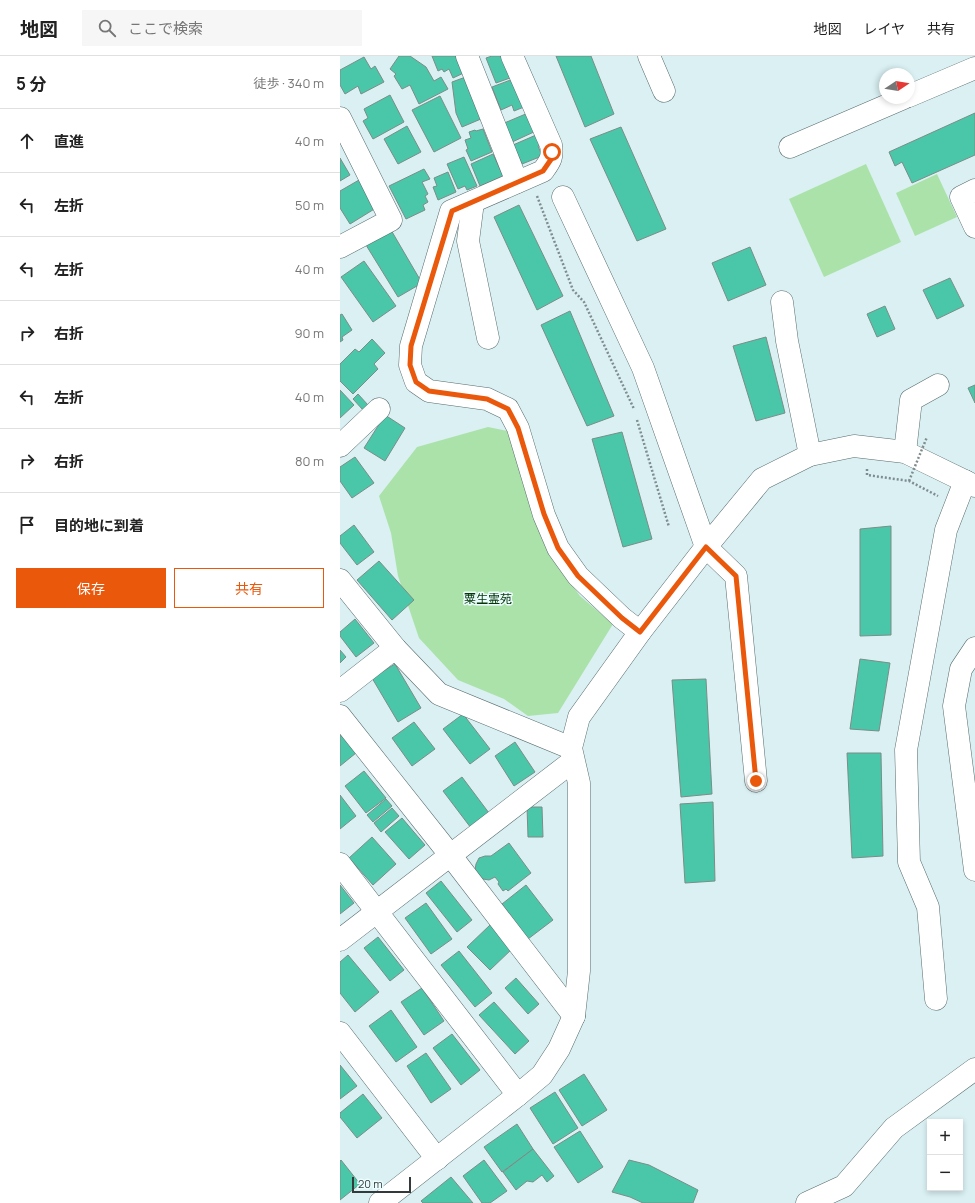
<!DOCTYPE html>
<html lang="ja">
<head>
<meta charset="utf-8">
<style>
	body { margin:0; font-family:Manrope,"Noto Sans JP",sans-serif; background:#f6f6f6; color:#222 }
	.controls { position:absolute; right:12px; bottom:12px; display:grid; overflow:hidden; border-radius:0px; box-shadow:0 2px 6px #0003 }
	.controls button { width:36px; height:36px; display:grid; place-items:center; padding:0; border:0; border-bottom:1px solid #e0e0e0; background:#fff; color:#222; font:20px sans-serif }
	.compass { position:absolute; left:539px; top:12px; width:36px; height:36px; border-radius:50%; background:#fff; box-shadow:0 2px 6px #0003; rotate:78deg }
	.scale { position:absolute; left:12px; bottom:10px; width:59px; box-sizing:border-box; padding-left:4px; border:2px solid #323a3b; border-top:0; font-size:11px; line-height:14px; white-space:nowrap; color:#323a3b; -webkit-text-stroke:3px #ebfdfe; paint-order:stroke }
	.stop { position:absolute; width:12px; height:12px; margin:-9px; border:3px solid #ea580c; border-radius:50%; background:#fff }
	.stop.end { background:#ea580c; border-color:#fff; box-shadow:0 1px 4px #0008 }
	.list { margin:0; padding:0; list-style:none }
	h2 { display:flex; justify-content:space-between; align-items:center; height:52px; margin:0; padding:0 16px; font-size:17px }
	h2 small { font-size:13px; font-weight:400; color:#767676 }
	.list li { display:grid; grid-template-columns:26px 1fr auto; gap:12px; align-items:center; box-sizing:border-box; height:64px; padding:0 16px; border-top:1px solid #e0e0e0 }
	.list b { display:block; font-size:15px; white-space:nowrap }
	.list em { font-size:13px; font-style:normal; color:#767676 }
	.actions { display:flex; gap:8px; padding:12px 16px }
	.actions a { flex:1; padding:9px 0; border:1px solid #ea580c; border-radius:0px; text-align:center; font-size:14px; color:#ea580c }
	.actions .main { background:#ea580c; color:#fff }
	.icon { flex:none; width:22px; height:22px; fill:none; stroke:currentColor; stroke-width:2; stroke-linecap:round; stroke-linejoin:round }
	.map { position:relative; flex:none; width:635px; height:1147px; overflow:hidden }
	header { display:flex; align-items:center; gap:24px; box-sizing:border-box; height:56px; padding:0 20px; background:#fff; border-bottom:1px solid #e0e0e0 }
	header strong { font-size:19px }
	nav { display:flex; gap:22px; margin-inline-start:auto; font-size:14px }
	.search { width:280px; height:36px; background:#f6f6f6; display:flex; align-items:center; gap:10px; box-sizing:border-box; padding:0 14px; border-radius:0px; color:#767676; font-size:15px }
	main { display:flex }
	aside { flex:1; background:#fff }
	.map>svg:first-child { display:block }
	.green { fill:#abe2a9 }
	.building { fill:#4ac7a9; stroke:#7a8d87 }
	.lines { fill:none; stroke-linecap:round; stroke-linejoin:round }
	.minor-casing { stroke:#586b6d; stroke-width:23 }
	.path { stroke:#7f8d8f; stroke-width:2.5; stroke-dasharray:2 2; stroke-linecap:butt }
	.minor { stroke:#fff; stroke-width:22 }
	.path-bridge { stroke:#7f8d8f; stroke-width:2.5; stroke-dasharray:2 2; stroke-linecap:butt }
	.route { stroke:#ea580c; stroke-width:5 }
	.labels { text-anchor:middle; stroke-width:3; stroke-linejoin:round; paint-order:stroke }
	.park-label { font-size:12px; fill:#033507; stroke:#ebfdfe }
</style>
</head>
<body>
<header>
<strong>地図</strong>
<div class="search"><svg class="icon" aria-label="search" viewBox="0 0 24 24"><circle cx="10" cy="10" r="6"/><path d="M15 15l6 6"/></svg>ここで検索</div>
<nav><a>地図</a><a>レイヤ</a><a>共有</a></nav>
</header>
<main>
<aside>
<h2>5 分<small>徒歩 · 340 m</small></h2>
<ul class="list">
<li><svg class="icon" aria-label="ahead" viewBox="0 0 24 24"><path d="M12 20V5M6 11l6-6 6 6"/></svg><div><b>直進</b></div><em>40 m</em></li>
<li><svg class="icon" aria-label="left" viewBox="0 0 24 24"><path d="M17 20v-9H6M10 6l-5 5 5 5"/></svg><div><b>左折</b></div><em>50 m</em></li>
<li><svg class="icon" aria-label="left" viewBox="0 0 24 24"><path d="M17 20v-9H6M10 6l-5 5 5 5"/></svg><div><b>左折</b></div><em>40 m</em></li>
<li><svg class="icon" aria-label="right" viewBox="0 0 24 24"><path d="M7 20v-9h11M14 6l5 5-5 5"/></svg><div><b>右折</b></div><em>90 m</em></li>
<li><svg class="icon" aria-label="left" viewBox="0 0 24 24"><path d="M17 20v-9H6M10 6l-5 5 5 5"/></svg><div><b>左折</b></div><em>40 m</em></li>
<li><svg class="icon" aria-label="right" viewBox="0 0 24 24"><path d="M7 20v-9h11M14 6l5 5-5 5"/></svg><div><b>右折</b></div><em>80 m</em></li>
<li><svg class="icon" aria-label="arrive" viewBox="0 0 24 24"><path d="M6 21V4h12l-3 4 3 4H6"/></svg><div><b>目的地に到着</b></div></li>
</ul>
<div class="actions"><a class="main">保存</a><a>共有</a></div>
</aside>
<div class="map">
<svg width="635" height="1147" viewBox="0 0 635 1147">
	<rect width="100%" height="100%" fill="#daf0f3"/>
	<g class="green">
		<polygon points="526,108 561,186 484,221 449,143"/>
		<polygon points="597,118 617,161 575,180 556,137"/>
		<polygon points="148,371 172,376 212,501 240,540 273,568 218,657 188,660 164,643 118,624 79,582 58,520 51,477 39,440 77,391"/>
	</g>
	<g class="building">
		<polygon points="59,0 70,0 86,11 94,25 101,21 108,33 79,48 70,29 62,33 54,20 56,18 50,13"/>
		<polygon points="92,0 121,0 128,15 113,22 109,13 104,16 102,13 98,15"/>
		<polygon points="152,0 161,0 170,22 156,27 146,2"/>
		<polygon points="216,0 251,0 274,58 245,71"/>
		<polygon points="24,1 31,13 35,10 44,26 21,38 18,30 5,38 0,29 0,14"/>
		<polygon points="131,19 148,60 122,71 116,57 112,26"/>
		<polygon points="173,23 184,51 174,55 172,49 161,54 152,31"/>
		<polygon points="50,39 64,66 33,83 23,65 28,62 24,53"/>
		<polygon points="100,40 121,82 94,96 72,54"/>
		<polygon points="188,57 196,75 170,87 162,68"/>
		<polygon points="635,57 635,99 572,127 562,106 555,110 549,96"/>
		<polygon points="67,70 81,96 58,108 44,83"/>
		<polygon points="281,71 326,173 297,185 250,83"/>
		<polygon points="143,73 152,96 131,105 126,94 128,93 125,84 131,82 129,76 135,74 136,75"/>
		<polygon points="196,79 200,89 198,90 202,100 182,108 173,89"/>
		<polygon points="153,98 163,120 140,130 131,108"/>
		<polygon points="124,101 137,130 127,134 125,130 118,133 107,108"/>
		<polygon points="0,102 10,119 0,125"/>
		<polygon points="84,113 90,123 82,126 88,138 85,140 88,146 83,149 85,154 66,163 49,130"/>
		<polygon points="108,116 116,136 98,144 93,131 97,130 94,122"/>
		<polygon points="19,124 36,152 10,168 0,152 0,135"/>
		<polygon points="179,149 223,240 197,254 154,161"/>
		<polygon points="51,174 82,227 58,241 26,189"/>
		<polygon points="410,191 426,229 388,245 372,207"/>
		<polygon points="24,205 56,250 33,266 1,221"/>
		<polygon points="610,222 624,250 597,263 583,234"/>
		<polygon points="545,250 555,273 537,281 527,258"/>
		<polygon points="230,255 274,360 247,370 201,269"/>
		<polygon points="2,258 12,274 2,281 3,284 0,286 0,259"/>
		<polygon points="426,281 445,357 416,365 393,290"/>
		<polygon points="32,283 45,297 34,308 38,313 13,338 0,325 0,308 15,293 19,296"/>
		<polygon points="635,329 635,347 628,332"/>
		<polygon points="0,334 14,349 0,362"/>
		<polygon points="18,338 28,349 23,354 13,343"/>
		<polygon points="45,359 65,372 45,405 24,392"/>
		<polygon points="282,376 312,483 283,491 252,383"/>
		<polygon points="15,401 34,427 12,442 0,425 0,411"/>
		<polygon points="14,469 34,496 17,509 0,487 0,480"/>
		<polygon points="551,470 551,579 520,580 520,473"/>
		<polygon points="39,505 74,544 52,564 17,524"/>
		<polygon points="15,563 34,587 16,601 0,580 0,576"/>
		<polygon points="0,594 6,601 0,607"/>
		<polygon points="520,603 550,607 539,675 510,673"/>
		<polygon points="55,608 81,652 58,666 32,622"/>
		<polygon points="366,623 372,738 341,741 332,624"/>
		<polygon points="123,658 150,693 130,708 103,673"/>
		<polygon points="74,666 95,693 72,710 52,682"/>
		<polygon points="0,678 16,697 0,710"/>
		<polygon points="175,686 195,716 174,730 155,700"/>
		<polygon points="507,697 541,697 543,800 512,802"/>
		<polygon points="24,715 46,742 26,757 5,730"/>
		<polygon points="122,721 149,757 131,772 103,735"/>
		<polygon points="0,739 16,760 0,773"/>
		<polygon points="46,743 52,750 33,766 27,759"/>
		<polygon points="373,746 375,825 345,827 340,748"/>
		<polygon points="187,751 202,751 203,781 188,781"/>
		<polygon points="52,752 59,760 41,776 34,767"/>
		<polygon points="62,762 85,789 69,803 45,776"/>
		<polygon points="32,781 56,808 33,829 9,802"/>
		<polygon points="169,787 191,817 168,835 166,833 163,835 158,828 159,826 155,821 149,824 143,823 138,820 135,814 136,808 139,802 145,800 151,800"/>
		<polygon points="101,825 132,864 117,876 86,837"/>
		<polygon points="0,829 14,847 0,858"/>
		<polygon points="186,829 213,864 188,883 162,848"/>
		<polygon points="86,847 112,883 91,898 65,862"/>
		<polygon points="150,869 173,892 150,914 127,891"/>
		<polygon points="38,881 64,914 50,925 24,892"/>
		<polygon points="119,895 152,937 135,951 101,909"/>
		<polygon points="8,899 39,936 15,956 0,937 0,906"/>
		<polygon points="176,922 199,948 188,958 165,932"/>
		<polygon points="82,932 104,965 84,979 61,946"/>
		<polygon points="154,946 189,985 175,998 139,959"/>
		<polygon points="51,954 77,991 56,1006 29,970"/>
		<polygon points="112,978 140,1014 121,1029 93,992"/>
		<polygon points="86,997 111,1033 91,1047 67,1010"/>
		<polygon points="0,1009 17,1030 0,1043"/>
		<polygon points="244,1018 267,1054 242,1070 219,1034"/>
		<polygon points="215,1036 238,1072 213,1088 190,1052"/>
		<polygon points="23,1038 42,1062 17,1082 0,1061 0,1057"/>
		<polygon points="177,1068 193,1093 162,1116 144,1091"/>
		<polygon points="240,1075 263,1111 238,1127 214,1091"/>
		<polygon points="193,1093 214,1120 207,1126 202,1119 193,1126 187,1125 176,1134 163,1116"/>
		<polygon points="1,1104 20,1128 0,1144 0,1105"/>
		<polygon points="144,1104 167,1135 150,1147 142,1147 123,1120"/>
		<polygon points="289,1104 309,1109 358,1134 353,1147 303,1147 290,1141 272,1136"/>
		<polygon points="111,1121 133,1147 83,1147 81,1145"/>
	</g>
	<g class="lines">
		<g class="minor-casing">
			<g id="minor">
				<polyline points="127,0 177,126"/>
				<path d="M172,0L211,89C213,102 210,105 203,115L111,155L71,290L70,309L76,326L89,335L147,343L168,353L178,372L204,459L218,492L238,520L282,562L300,576"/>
				<polyline points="309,0 324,35"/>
				<polyline points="569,40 635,12"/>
				<polyline points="0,62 51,164 0,191"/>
				<polyline points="450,91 564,42"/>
				<polyline points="635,134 621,141 635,171"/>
				<polyline points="223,141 303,312 366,491 396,520 416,725"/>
				<polyline points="133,146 128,185 148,282"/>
				<polyline points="442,246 447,285 470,399"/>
				<polyline points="0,390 39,353"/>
				<polyline points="565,396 571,344 598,329"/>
				<polyline points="0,524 55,592 99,638 231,692"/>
				<polyline points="635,592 621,613 614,650 635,814"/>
				<polyline points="0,635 55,592"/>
				<polyline points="0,660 111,800 234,960"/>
				<polyline points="0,808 178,1039"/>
				<polyline points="0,884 233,705"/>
				<polyline points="596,943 588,851 569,806 566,694 606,474 625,425"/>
				<polyline points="0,977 97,1103"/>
				<polyline points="40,1147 178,1039 202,1019 219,993 234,960 239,915 239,727 231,692 239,661 300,576 366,491 422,423 470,399 514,390 565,396 635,430"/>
				<polyline points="467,1147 504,1130 554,1072 635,1013"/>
			</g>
		</g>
		<g class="path">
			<polyline points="197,140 233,234 244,246 294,353"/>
			<polyline points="297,364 329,471"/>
			<polyline points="527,413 527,419 569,425 598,440"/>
		</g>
		<use href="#minor" class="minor"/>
		<polyline class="path-bridge" points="569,425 587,381"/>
	</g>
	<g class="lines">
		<polyline class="route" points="212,96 212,102 203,115 112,155 71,290 70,309 76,326 89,335 147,343 168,353 178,372 204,458 218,492 238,520 282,562 300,576 366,491 396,520 416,725"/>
	</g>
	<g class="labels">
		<g class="park-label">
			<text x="148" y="547">粟生霊苑</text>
		</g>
	</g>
</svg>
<div class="controls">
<button>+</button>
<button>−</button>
</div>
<svg class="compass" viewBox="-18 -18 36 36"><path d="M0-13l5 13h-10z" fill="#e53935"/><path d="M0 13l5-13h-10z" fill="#767676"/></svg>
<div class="scale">20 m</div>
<div class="stop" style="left:212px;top:96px"></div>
<div class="stop end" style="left:416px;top:725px"></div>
</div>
</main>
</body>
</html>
